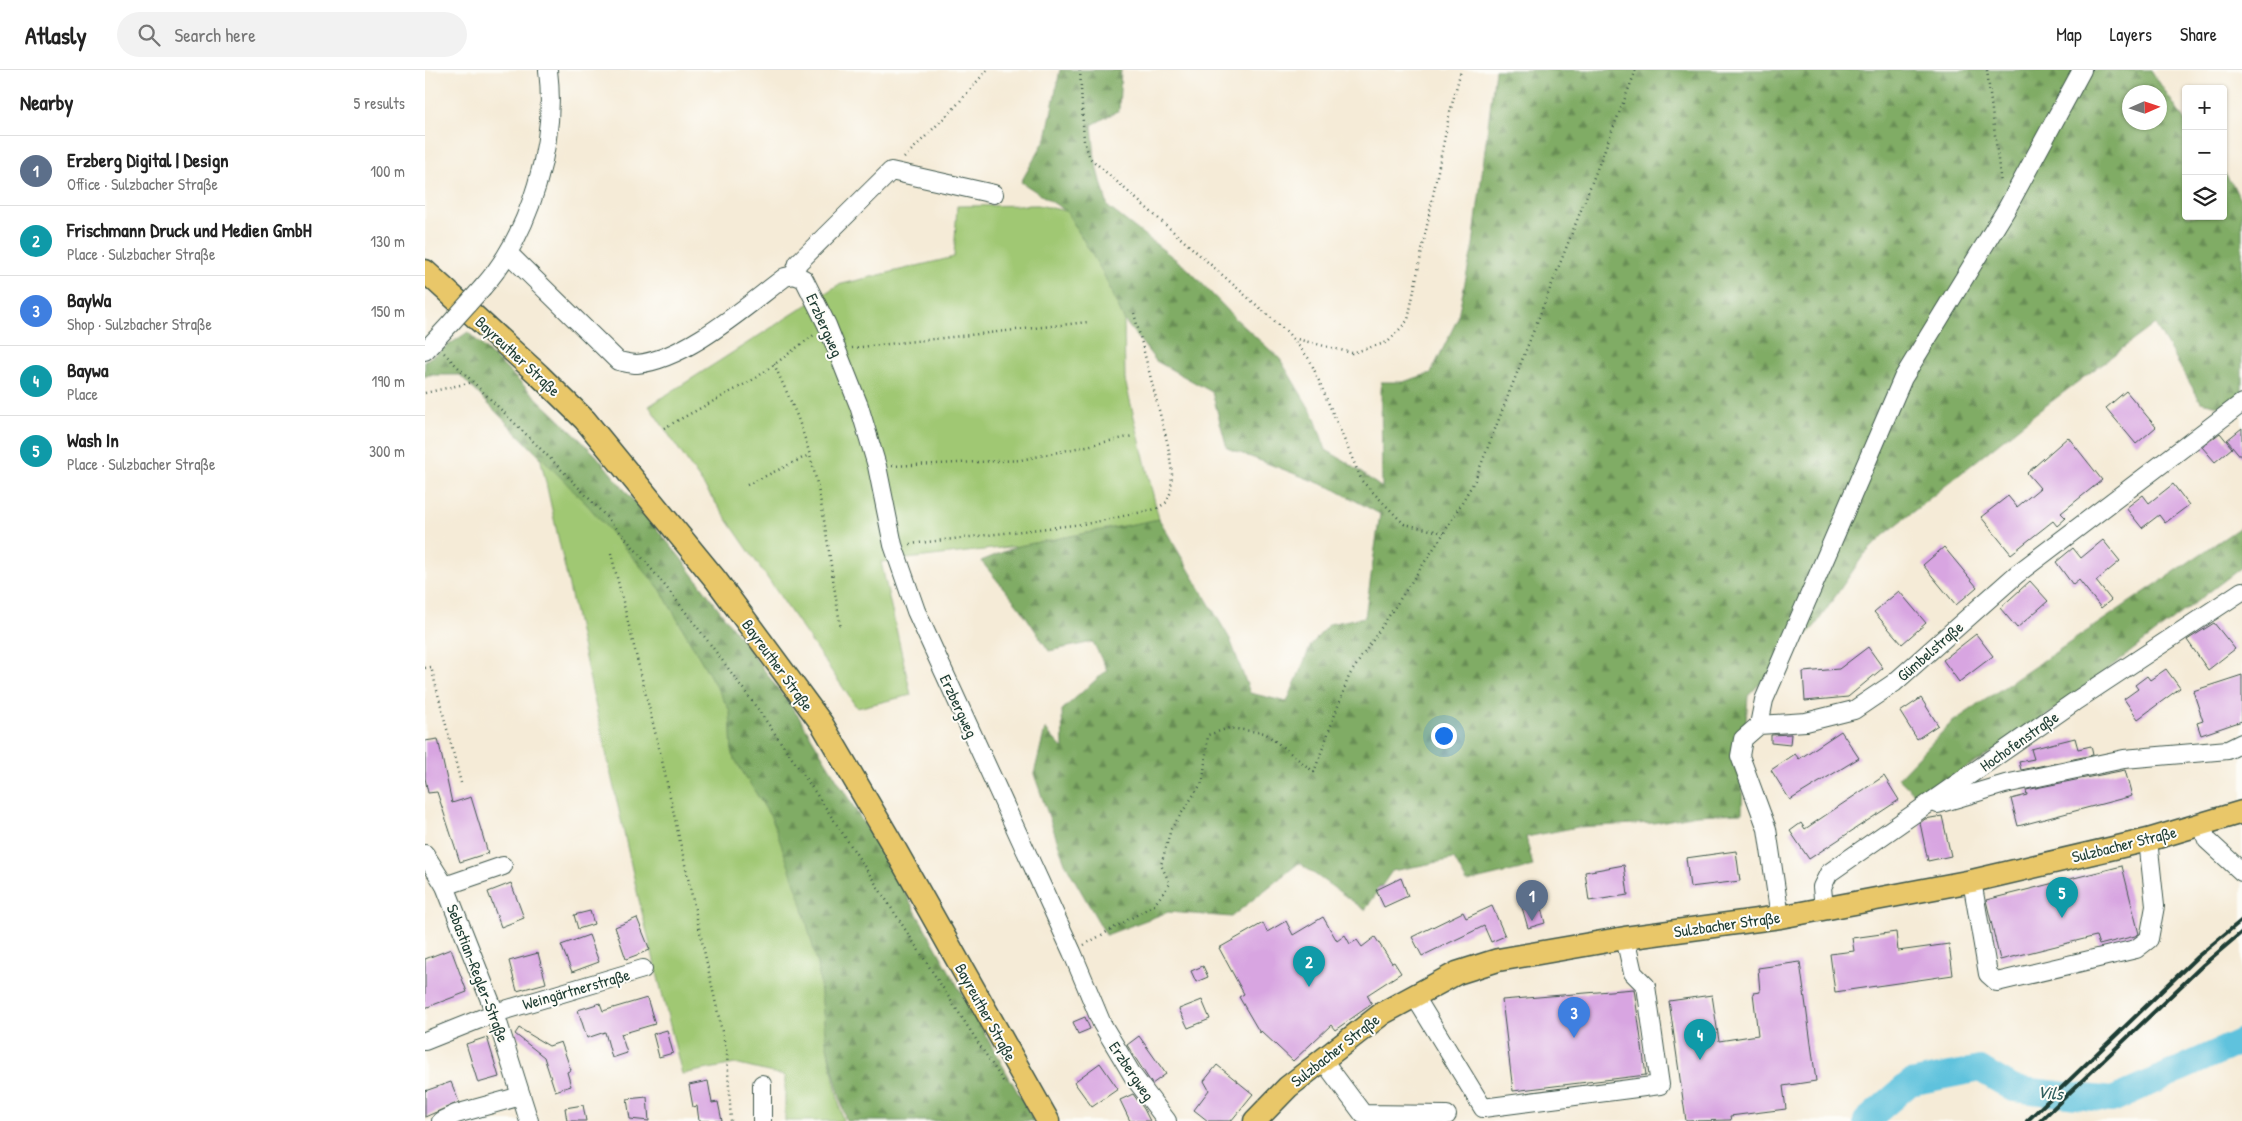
<!DOCTYPE html>
<html lang="en">
<head>
<meta charset="utf-8">
<style>
	body { margin:0; font-family:"Patrick Hand",sans-serif; background:#f2f2f2; color:#222 }
	.controls { position:absolute; right:15px; top:15px; display:grid; overflow:hidden; border-radius:5px; box-shadow:0 1px 4px #0004 }
	.controls button { width:45px; height:45px; display:grid; place-items:center; padding:0; border:0; border-bottom:1px solid #e0e0e0; background:#fff; color:#222; font:25px sans-serif }
	.compass { position:absolute; left:1697px; top:15px; width:45px; height:45px; border-radius:50%; background:#fff; box-shadow:0 1px 4px #0004; rotate:87deg }
	.you { position:absolute; left:1018px; top:665px; width:18px; height:18px; margin:-12px; border:4px solid #fff; border-radius:50%; background:#1a73e8; box-shadow:0 0 0 8px #1a73e833 }
	.badge { display:grid; place-items:center; width:32px; height:32px; border-radius:50%; background:#db2777; color:#fff; font-size:16px; font-weight:700 }
	.pin { position:absolute; translate:-50% -41px; filter:drop-shadow(0 1px 2px #0008) }
	.pin::after { content:''; position:absolute; top:26px; width:18px; height:15px; background:inherit; clip-path:polygon(0 0,100% 0,50% 100%) }
	.list { margin:0; padding:0; list-style:none }
	h2 { display:flex; justify-content:space-between; align-items:center; height:65px; margin:0; padding:0 20px; font-size:21px }
	h2 small { font-size:16px; font-weight:400; color:#767676 }
	.list li { display:grid; grid-template-columns:32px 1fr auto; gap:15px; align-items:center; box-sizing:border-box; height:70px; padding:0 20px; border-top:1px solid #e0e0e0 }
	.list b { display:block; font-size:19px; white-space:nowrap }
	.list p { margin:0; font-size:16px; white-space:nowrap; color:#767676 }
	.list em { font-size:16px; font-style:normal; color:#767676 }
	.icon { flex:none; width:28px; height:28px; fill:none; stroke:currentColor; stroke-width:2; stroke-linecap:round; stroke-linejoin:round }
	.map { position:relative; flex:none; width:1817px; height:1051px; overflow:hidden }
	header { display:flex; align-items:center; gap:30px; box-sizing:border-box; height:70px; padding:0 25px; background:#fff; border-bottom:1px solid #e0e0e0 }
	header strong { font-size:24px }
	nav { display:flex; gap:28px; margin-inline-start:auto; font-size:18px }
	.search { width:350px; height:45px; background:#f2f2f2; display:flex; align-items:center; gap:12px; box-sizing:border-box; padding:0 18px; border-radius:28px; color:#767676; font-size:19px }
	main { display:flex }
	aside { flex:1; background:#fff }
	.map>svg:first-child { display:block }
	.forest { fill:url(#forest-firs); stroke:#50744c; fill-rule:evenodd }
	.garden { fill:#a0c873; stroke:#608254 }
	.lines { fill:none; stroke-linecap:round; stroke-linejoin:round }
	.river { stroke:#5fc2dd; stroke-width:26 }
	.building { fill:#d8a5e1 }
	.minor-casing { stroke:#3f574c; stroke-width:20 }
	.major-casing { stroke:#3f574c; stroke-width:25 }
	.path { stroke:#3f574c; stroke-width:2.5; stroke-dasharray:1 4; stroke-linecap:butt }
	.minor { stroke:#fff; stroke-width:18 }
	.major { stroke:#e9c769; stroke-width:22 }
	.rail { stroke:#1f3d34; stroke-width:4 }
	.minor-bridge-casing { stroke:#3f574c; stroke-width:20; stroke-linecap:butt }
	.minor-bridge { stroke:#fff; stroke-width:18 }
	.labels { text-anchor:middle; stroke-width:4; stroke-linejoin:round; paint-order:stroke }
	.street-label { font-size:16px; fill:#1f3d34; stroke:#fdfcf7 }
	.water-label { font-size:18px; font-style:italic; fill:#2f5e5e; stroke:#fdfcf7 }
</style>
</head>
<body>
<header>
<strong>Atlasly</strong>
<div class="search"><svg class="icon" aria-label="search" viewBox="0 0 24 24"><circle cx="10" cy="10" r="6"/><path d="M15 15l6 6"/></svg>Search here</div>
<nav><a>Map</a><a>Layers</a><a>Share</a></nav>
</header>
<main>
<aside>
<h2>Nearby<small>5 results</small></h2>
<ul class="list">
<li><span class="badge" style="background:#5c6f8a">1</span><div><b>Erzberg Digital | Design</b><p>Office · Sulzbacher Straße</p></div><em>100 m</em></li>
<li><span class="badge" style="background:#0f9aa8">2</span><div><b>Frischmann Druck und Medien GmbH</b><p>Place · Sulzbacher Straße</p></div><em>130 m</em></li>
<li><span class="badge" style="background:#3f7fe0">3</span><div><b>BayWa</b><p>Shop · Sulzbacher Straße</p></div><em>150 m</em></li>
<li><span class="badge" style="background:#0f9aa8">4</span><div><b>Baywa</b><p>Place</p></div><em>190 m</em></li>
<li><span class="badge" style="background:#0f9aa8">5</span><div><b>Wash In</b><p>Place · Sulzbacher Straße</p></div><em>300 m</em></li>
</ul>
</aside>
<div class="map">
<svg width="1817" height="1051" viewBox="0 0 1817 1051">
	<defs>
		<pattern id="forest-firs" width="22" height="20" patternUnits="userSpaceOnUse" patternTransform="scale(1.25)"><rect width="22" height="20" fill="#80ac65"/><path d="M5 1l3.5 6h-7zM16 11l3.5 6h-7z" fill="#688d54"/></pattern>
	</defs>
	<rect width="100%" height="100%" fill="#fdfcf7"/>
	<filter id="ink" filterUnits="userSpaceOnUse"><feTurbulence type="fractalNoise" baseFrequency=".02" numOctaves="2"/><feDisplacementMap in="SourceGraphic" scale="10" xChannelSelector="R" yChannelSelector="G"/><feConvolveMatrix kernelMatrix="1 2 1 2 8 2 1 2 1" color-interpolation-filters="sRGB"/></filter>
	<filter id="wash" filterUnits="userSpaceOnUse"><feTurbulence type="fractalNoise" baseFrequency=".0096" numOctaves="4" result="noise"/><feDisplacementMap in="SourceGraphic" scale="20" xChannelSelector="R" yChannelSelector="G"/><feGaussianBlur stdDeviation="1.12" result="paint"/><feColorMatrix in="noise" values="0 0 0 0 0 0 0 0 0 0 0 0 0 0 0 0 0 1.4 0 .05"/><feComposite in="paint" operator="in"/></filter>
	<g filter="url(#wash)">
		<rect width="100%" height="100%" fill="#f5ebd7"/>
		<g class="forest">
			<path d="M635,0H696L694,40L667,55L670,89L683,137L763,199L811,249L855,289L889,346L901,380L923,393L957,418L956,312H978L1006,303L1032,250L1048,175L1070,0H1726L1761,53V146H1798V102L1808,115L1817,134V333L1802,338L1776,332L1730,254L1611,343L1459,465L1438,486L1390,556L1323,626L1318,694L1317,743L1272,745L1229,753L1153,757L1101,767L1108,796L1042,812L1029,789L967,801L940,840L874,793L806,847L743,842L681,865L640,793L609,704L620,659L638,679L637,640L682,600L668,572L624,581L596,539L556,491L593,476L734,449L805,569L825,623L862,632L886,575L904,554L940,547L955,444L907,418L802,378L787,322L731,291L699,250L678,203L641,141L596,112L621,68ZM1704,22H1734V52H1704Z"/>
			<polygon points="43,262 170,384 255,487 374,647 466,798 609,1051 421,1051 401,972 393,896 347,749 307,685 305,641 235,519 165,438 35,305 3,305 0,307 0,291"/>
			<polygon points="1817,456 1817,497 1600,662 1493,727 1473,708 1526,653"/>
		</g>
		<g class="garden">
			<polygon points="613,135 641,141 678,203 699,250 700,310 734,449 593,476 456,492 486,625 432,638 224,336 413,215 529,187 532,136"/>
			<polygon points="115,386 165,438 235,519 305,641 307,685 347,749 375,828 393,896 401,972 418,1051 360,1051 360,1006 310,994 257,1004 213,826"/>
		</g>
		<g class="lines">
			<polyline class="river" points="1441,1051 1485,1013 1555,999 1589,1019 1687,1030 1817,971"/>
		</g>
		<g id="blocks">
			<g class="building">
				<polygon points="1701,321 1731,357 1711,374 1681,338"/>
				<polygon points="1817,358 1817,388 1802,370"/>
				<polygon points="1795,363 1807,378 1790,392 1777,377"/>
				<polygon points="1643,367 1677,410 1636,443 1641,448 1632,456 1628,451 1586,484 1556,447 1583,426 1592,437 1615,418 1602,403"/>
				<polygon points="1748,414 1764,435 1740,453 1734,445 1717,458 1701,438 1718,425 1724,433"/>
				<polygon points="1678,470 1695,491 1671,511 1686,530 1676,538 1654,510 1648,515 1631,492 1648,478 1656,488"/>
				<polygon points="1519,477 1552,517 1531,535 1498,495"/>
				<polygon points="1605,511 1623,531 1592,558 1575,538"/>
				<polygon points="1474,521 1501,553 1477,574 1449,542"/>
				<polygon points="1789,553 1810,579 1783,600 1762,570"/>
				<polygon points="1551,564 1568,586 1534,612 1518,590"/>
				<polygon points="1443,577 1458,598 1423,627 1380,631 1378,602 1414,599"/>
				<polygon points="1741,599 1755,618 1713,649 1699,629 1713,619 1710,615 1722,606 1725,610"/>
				<polygon points="1817,605 1817,651 1776,665 1772,653 1778,651 1768,621"/>
				<polygon points="1496,628 1513,655 1492,669 1475,642"/>
				<polygon points="1416,661 1434,688 1365,730 1346,700 1370,684 1374,689"/>
				<polygon points="1366,664 1365,675 1346,673 1346,665"/>
				<polygon points="1650,668 1653,679 1666,676 1668,685 1596,700 1594,692 1609,689 1606,679"/>
				<polygon points="13,669 27,733 46,727 63,783 35,792 12,722 3,723 0,708 0,671"/>
				<polygon points="1700,700 1707,726 1593,756 1586,729 1602,725 1601,720"/>
				<polygon points="1459,706 1474,730 1384,789 1365,761 1376,753 1380,759"/>
				<polygon points="1517,746 1526,786 1503,791 1495,753 1500,749"/>
				<polygon points="1311,781 1315,811 1265,817 1261,788"/>
				<polygon points="1199,795 1203,825 1164,831 1160,802"/>
				<polygon points="1697,796 1714,864 1710,866 1674,875 1671,866 1575,890 1561,830"/>
				<polygon points="976,808 983,826 959,837 951,820"/>
				<polygon points="86,813 99,848 76,857 63,822"/>
				<polygon points="1112,823 1120,853 1103,858 1094,827"/>
				<polygon points="1067,836 1080,866 1066,872 1059,856 997,886 987,867 1038,842 1041,848"/>
				<polygon points="165,841 169,854 153,859 149,845"/>
				<polygon points="898,847 912,871 920,865 925,874 932,870 937,877 950,867 967,893 969,892 976,903 942,925 947,934 910,960 906,955 868,991 836,961 835,963 814,927 819,924 794,878 838,853 842,862 861,851 868,865"/>
				<polygon points="212,848 225,880 201,889 190,857"/>
				<polygon points="1471,862 1473,881 1524,874 1528,905 1410,922 1405,884 1429,881 1427,868"/>
				<polygon points="164,865 174,892 147,902 136,875"/>
				<polygon points="26,879 42,922 0,938 0,889"/>
				<polygon points="113,883 121,913 92,921 84,891"/>
				<polygon points="1375,892 1391,1011 1358,1016 1361,1039 1305,1046 1306,1050 1261,1051 1244,931 1287,925 1294,971 1333,965 1328,923 1335,922 1333,898"/>
				<polygon points="778,896 783,907 771,912 766,901"/>
				<polygon points="1209,919 1221,1005 1088,1021 1077,930"/>
				<polygon points="222,928 230,954 196,964 202,983 187,988 180,962 162,968 153,940 175,933 178,941"/>
				<polygon points="777,930 785,949 763,958 754,939"/>
				<polygon points="660,947 665,959 653,964 648,952"/>
				<polygon points="94,958 124,976 136,972 146,1000 142,1002 146,1016 130,1021 119,987 90,964"/>
				<polygon points="242,960 248,983 234,987 228,964"/>
				<polygon points="714,966 741,1004 727,1014 702,975"/>
				<polygon points="62,967 74,1007 53,1013 41,974"/>
				<polygon points="675,993 693,1019 667,1037 649,1012"/>
				<polygon points="792,995 828,1024 806,1051 783,1051 769,1040 784,1020 779,1011"/>
				<polygon points="283,1011 287,1033 293,1032 297,1051 274,1051 272,1036 268,1037 264,1015"/>
				<polygon points="26,1012 34,1032 0,1047 0,1021"/>
				<polygon points="708,1024 719,1039 725,1051 705,1051 695,1030"/>
				<polygon points="222,1027 224,1051 205,1049 202,1029"/>
				<polygon points="158,1035 161,1051 142,1051 140,1038"/>
			</g>
		</g>
	</g>
	<g filter="url(#ink)">
		<use href="#blocks" fill-opacity="0" stroke="#3f574c" stroke-width="1"/>
		<g class="lines">
			<g class="minor-casing">
				<g id="minor">
					<path d="M83,183L193,291C199,292 206,294 212,294C262,289 321,236 360,207L369,205"/>
					<polyline points="369,205 379,209 402,255 434,336 452,396 468,475 491,541 647,882 677,954 708,1006 742,1051"/>
					<polyline points="369,205 373,193 466,101 569,124"/>
					<path d="M58,217C106,163 132,71 123,0"/>
					<polyline points="0,281 25,254"/>
					<polyline points="1334,655 1339,630 1478,308 1581,140 1657,0"/>
					<polyline points="1513,734 1580,714 1699,689 1803,680 1817,673"/>
					<polyline points="1776,754 1782,770 1817,802"/>
					<polyline points="0,784 20,816 70,943 104,1051"/>
					<polyline points="1547,811 1563,904 1572,912 1711,879 1724,869 1730,836 1723,770"/>
					<polyline points="20,816 78,796"/>
					<polyline points="1399,839 1397,817 1404,803 1649,632 1817,521"/>
					<polyline points="1355,847 1342,759 1315,686 1318,669 1334,655 1381,652 1429,640 1469,613 1592,504 1817,333"/>
					<polyline points="989,925 1058,1038 1235,1015 1221,916 1208,903 1200,868"/>
					<polyline points="0,971 70,943 218,899"/>
					<polyline points="897,989 938,1044 1022,1045"/>
					<polyline points="337,1014 337,1051"/>
					<polyline points="16,1051 31,1044 96,1026"/>
				</g>
			</g>
			<g class="major-casing">
				<g id="major">
					<polyline points="0,201 114,305 160,350 291,510 397,654 466,772 623,1051"/>
					<polyline points="830,1051 863,1017 958,943 1032,903 1073,890 1200,868 1355,847 1547,811 1723,770 1817,742"/>
				</g>
			</g>
			<g class="path">
				<polyline points="655,0 659,71 665,88 863,263 885,290 937,411 979,454 1019,463"/>
				<polyline points="1562,0 1576,114"/>
				<polyline points="479,88 530,37 562,0"/>
				<polyline points="868,268 927,283 963,272 983,250 1024,46 1036,0"/>
				<polyline points="427,278 663,252"/>
				<path d="M19,283C89,354 165,423 228,501C359,662 467,841 580,1014"/>
				<path d="M349,294C358,315 369,336 376,357C399,421 404,492 416,559"/>
				<polyline points="0,323 48,312"/>
				<polyline points="239,358 331,308 390,264"/>
				<polyline points="467,396 596,390 708,366"/>
				<polyline points="322,415 384,385"/>
				<polyline points="485,474 666,453 731,439 742,432 746,421 747,403 743,375 709,243"/>
				<polyline points="186,483 236,686 302,984 306,1051"/>
				<polyline points="0,598 6,597 36,713"/>
				<polyline points="659,875 729,835 745,814 736,795 746,759 778,711 783,665 804,658 840,663 889,702 924,606 1019,463 1050,410 1211,0"/>
			</g>
			<use href="#minor" class="minor"/>
			<use href="#major" class="major"/>
			<g class="rail">
				<polyline points="1602,1051 1772,887 1817,850"/>
				<polyline points="1615,1051 1778,895 1817,862"/>
			</g>
			<g class="minor-bridge-casing">
				<polyline id="minor-bridge" points="25,254 58,217"/>
			</g>
			<use href="#minor-bridge" class="minor-bridge"/>
		</g>
	</g>
	<g class="labels">
		<g class="street-label">
			<text transform="translate(400 255) rotate(66)" y="6">Erzbergweg</text>
			<text transform="translate(93 286) rotate(43)" y="6">Bayreuther Straße</text>
			<text transform="translate(1505 581) rotate(-41)" y="6">Gümbelstraße</text>
			<text transform="translate(353 595) rotate(54)" y="6">Bayreuther Straße</text>
			<text transform="translate(534 636) rotate(65)" y="6">Erzbergweg</text>
			<text transform="translate(1594 671) rotate(-35)" y="6">Hochofenstraße</text>
			<text transform="translate(1699 774) rotate(-14)" y="6">Sulzbacher Straße</text>
			<text transform="translate(1302 854) rotate(-8)" y="6">Sulzbacher Straße</text>
			<text transform="translate(53 903) rotate(69)" y="6">Sebastian-Regler-Straße</text>
			<text transform="translate(151 919) rotate(-16)" y="6">Weingärtnerstraße</text>
			<text transform="translate(561 942) rotate(61)" y="6">Bayreuther Straße</text>
			<text transform="translate(910 980) rotate(-38)" y="6">Sulzbacher Straße</text>
			<text transform="translate(707 1001) rotate(56)" y="6">Erzbergweg</text>
		</g>
		<g class="water-label">
			<text transform="translate(1625 1023) rotate(6)" y="6">Vils</text>
		</g>
	</g>
</svg>
<div class="controls">
<button>+</button>
<button>−</button>
<button><svg class="icon" aria-label="layers" viewBox="0 0 24 24"><path d="M12 4l9 5-9 5-9-5zM3 14l9 5 9-5"/></svg></button>
</div>
<svg class="compass" viewBox="-18 -18 36 36"><path d="M0-13l5 13h-10z" fill="#e53935"/><path d="M0 13l5-13h-10z" fill="#767676"/></svg>
<div class="you"></div>
<div class="pin badge" style="left:1107px;top:851px;background:#5c6f8a">1</div>
<div class="pin badge" style="left:884px;top:917px;background:#0f9aa8">2</div>
<div class="pin badge" style="left:1149px;top:968px;background:#3f7fe0">3</div>
<div class="pin badge" style="left:1275px;top:990px;background:#0f9aa8">4</div>
<div class="pin badge" style="left:1637px;top:848px;background:#0f9aa8">5</div>
</div>
</main>
</body>
</html>
